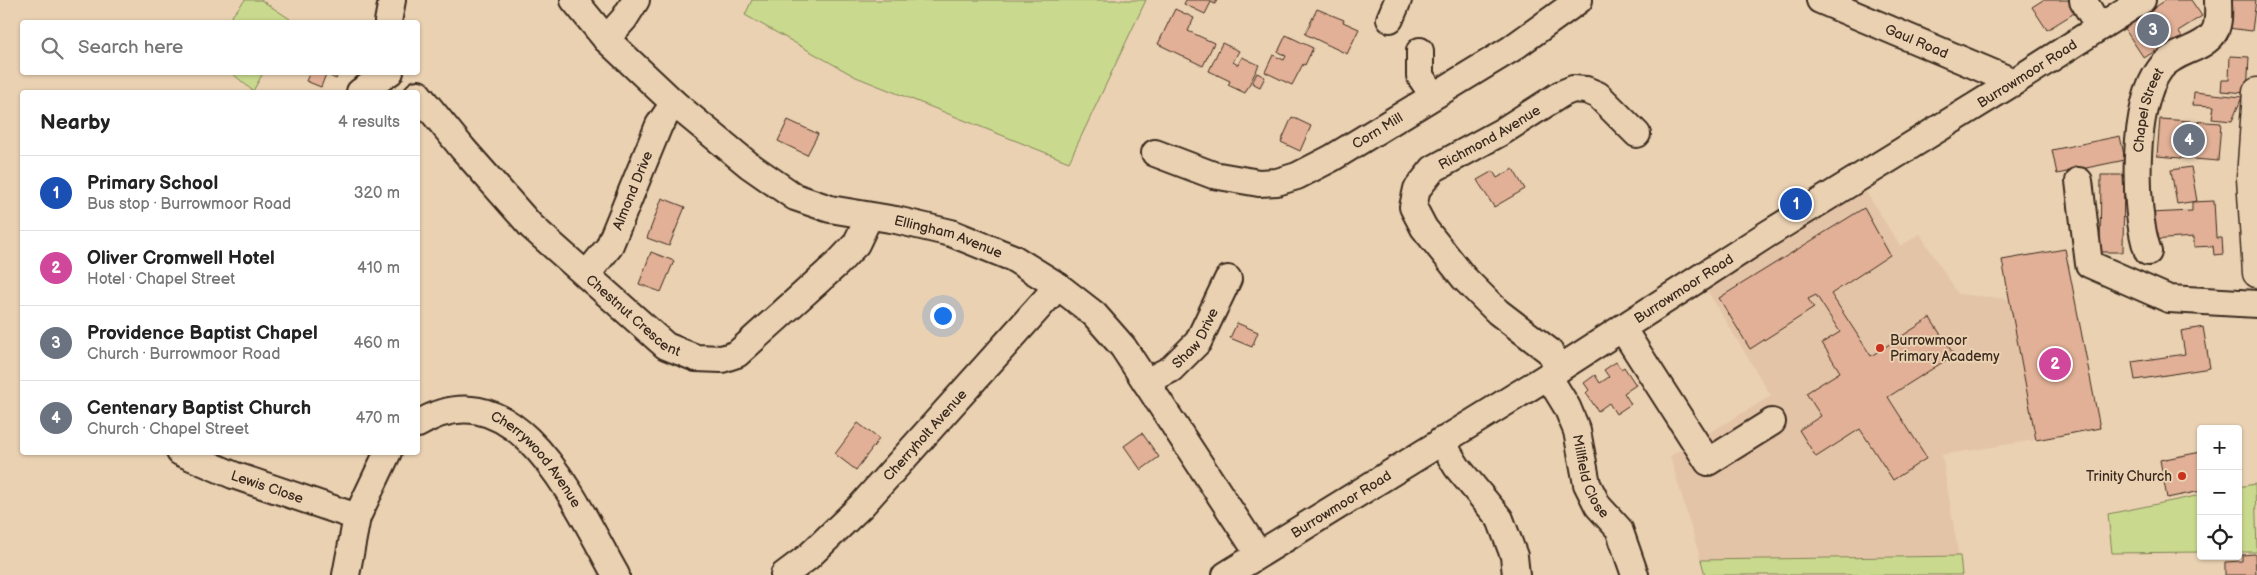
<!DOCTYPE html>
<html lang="en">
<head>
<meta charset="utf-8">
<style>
	body { margin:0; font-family:"Balsamiq Sans",sans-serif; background:#f2f2f2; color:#222 }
	.controls { position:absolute; right:15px; bottom:15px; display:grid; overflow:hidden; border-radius:5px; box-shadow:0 1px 4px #0004 }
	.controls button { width:45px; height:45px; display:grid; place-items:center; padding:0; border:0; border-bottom:1px solid #e0e0e0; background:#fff; color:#222; font:25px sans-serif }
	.you { position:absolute; left:942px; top:315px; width:18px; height:18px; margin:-12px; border:4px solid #fff; border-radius:50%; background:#1a73e8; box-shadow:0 0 0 8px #1a73e833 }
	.badge { display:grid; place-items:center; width:32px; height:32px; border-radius:50%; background:#0f766e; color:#fff; font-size:16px; font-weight:700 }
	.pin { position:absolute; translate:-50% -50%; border:2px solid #fff; box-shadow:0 1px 5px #0006 }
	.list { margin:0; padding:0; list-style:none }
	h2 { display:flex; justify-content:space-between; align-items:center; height:65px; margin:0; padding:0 20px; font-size:21px }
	h2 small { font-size:16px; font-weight:400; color:#767676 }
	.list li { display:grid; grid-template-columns:32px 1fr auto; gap:15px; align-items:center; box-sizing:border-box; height:75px; padding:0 20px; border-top:1px solid #e0e0e0 }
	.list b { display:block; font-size:19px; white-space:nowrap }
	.list p { margin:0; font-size:16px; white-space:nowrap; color:#767676 }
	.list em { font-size:16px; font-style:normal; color:#767676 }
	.icon { flex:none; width:28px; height:28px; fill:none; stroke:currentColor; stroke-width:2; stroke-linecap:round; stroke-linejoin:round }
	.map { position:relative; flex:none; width:2257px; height:575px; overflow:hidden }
	.search { position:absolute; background:#fff; box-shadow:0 1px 4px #0004; left:20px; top:20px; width:400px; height:55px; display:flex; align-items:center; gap:12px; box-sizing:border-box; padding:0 18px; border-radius:5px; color:#767676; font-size:19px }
	.panel { position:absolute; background:#fff; box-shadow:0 1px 4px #0004; left:20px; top:90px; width:400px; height:365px; border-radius:5px }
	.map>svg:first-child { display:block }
	.built { fill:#e4c4a7 }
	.green { fill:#c9da8e; stroke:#828256 }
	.building { fill:#e1b096; stroke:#3b2a1e }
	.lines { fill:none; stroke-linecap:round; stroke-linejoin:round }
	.minor-casing { stroke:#3b2a1e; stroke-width:30 }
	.major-casing { stroke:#3b2a1e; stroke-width:31 }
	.minor { stroke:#ead1b2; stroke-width:26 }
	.major { stroke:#ead1b2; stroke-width:28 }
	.poi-dot { fill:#c8321e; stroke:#ead1b2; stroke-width:2 }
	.labels { text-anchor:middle; stroke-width:4; stroke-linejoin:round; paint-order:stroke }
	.street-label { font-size:14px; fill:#3b2a1e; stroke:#ead1b2 }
	.poi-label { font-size:14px; fill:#3b2a1e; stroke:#ead1b2; text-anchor:start }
</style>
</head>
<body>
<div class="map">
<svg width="2257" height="575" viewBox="0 0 2257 575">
	<rect width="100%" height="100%" fill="#ead1b2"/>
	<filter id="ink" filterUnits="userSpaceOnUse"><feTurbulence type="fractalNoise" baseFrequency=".02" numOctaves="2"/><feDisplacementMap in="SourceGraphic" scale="10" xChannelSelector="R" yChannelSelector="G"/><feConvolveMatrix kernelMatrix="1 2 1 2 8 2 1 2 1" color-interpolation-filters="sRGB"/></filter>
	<g filter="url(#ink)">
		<polygon class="built" points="1865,190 1900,246 1920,234 1958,294 2009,299 2036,440 1942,455 1962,575 1705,575 1670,456 1771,396 1707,290"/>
		<g class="green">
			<polygon points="245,0 261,0 290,19 288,22 227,22"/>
			<polygon points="752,0 1146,0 1069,162 856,77 745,15"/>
			<polygon points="232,73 263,73 253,91"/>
			<polygon points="2255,484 2257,552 2238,552 2238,487"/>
			<polygon points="2201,495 2201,552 2112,553 2108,514"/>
			<polygon points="1960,556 1962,575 1705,575 1701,560"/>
		</g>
		<g class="building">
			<polygon points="1186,0 1217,0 1215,4 1211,2 1205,14 1184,4"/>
			<polygon points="2043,0 2068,0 2076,12 2047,30 2032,7"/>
			<polygon points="2166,0 2191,0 2202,16 2178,31 2185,42 2160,59 2155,51 2144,58 2124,28"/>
			<polygon points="2224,0 2256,0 2252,31 2220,27"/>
			<polygon points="1175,9 1194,18 1188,31 1214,43 1203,66 1158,44"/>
			<polygon points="1317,9 1344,20 1343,22 1359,29 1347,54 1305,34"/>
			<polygon points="1286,35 1313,48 1305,65 1303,64 1292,85 1265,72 1273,55 1284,60 1286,56 1278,52"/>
			<polygon points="1222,43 1239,51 1233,62 1238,65 1242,57 1259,65 1245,93 1228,85 1230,81 1209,71"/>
			<polygon points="2230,56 2249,57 2247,93 2221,91 2222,80 2229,80"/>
			<polygon points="310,72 339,72 336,79 326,74 321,87 306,81"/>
			<polygon points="1257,73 1265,77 1260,87 1252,83"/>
			<polygon points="2194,92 2242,97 2232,121 2212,119 2214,106 2193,105"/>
			<polygon points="1292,117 1311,126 1300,151 1281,142"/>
			<polygon points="2160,119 2221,123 2218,161 2157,156"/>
			<polygon points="788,120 818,134 807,155 778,141"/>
			<polygon points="2120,136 2125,160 2057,174 2052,150"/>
			<polygon points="2191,167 2197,201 2177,204 2171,170"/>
			<polygon points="1513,169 1525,189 1494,207 1477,180 1493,171 1497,178"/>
			<polygon points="2101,175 2124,175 2123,252 2100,252"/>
			<polygon points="662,198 685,207 669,246 647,238"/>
			<polygon points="2214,201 2216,238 2222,238 2223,254 2214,255 2213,246 2194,247 2194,237 2152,240 2150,213 2192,211 2192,202"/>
			<polygon points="1864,208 1890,255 1831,294 1871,356 1930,318 1954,355 1888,397 1927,458 1893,480 1860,429 1816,457 1799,430 1821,416 1806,393 1840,372 1822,343 1840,332 1816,295 1808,299 1814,308 1750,349 1719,298"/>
			<polygon points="2065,249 2100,428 2036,440 2002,260"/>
			<polygon points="651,252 674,261 661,292 639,284"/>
			<polygon points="1237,323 1258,332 1252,347 1230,338"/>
			<polygon points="2203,327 2210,368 2135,380 2132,362 2185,354 2181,331"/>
			<polygon points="1616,362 1621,369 1624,367 1636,385 1624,393 1631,404 1616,414 1609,403 1598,411 1586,393 1589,390 1584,383 1595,375 1600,383 1609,377 1604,370"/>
			<polygon points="858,423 879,439 856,470 835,454"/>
			<polygon points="1142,433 1159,457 1141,470 1124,446"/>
			<polygon points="2201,452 2201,491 2167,498 2160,460"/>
			<polygon points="2255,554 2256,575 2225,575 2225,562 2242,561 2242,555"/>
		</g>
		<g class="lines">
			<g class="minor-casing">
				<g id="minor">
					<path id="s1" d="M574,0L606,39L674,103L749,165L795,197L830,209L896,220L951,233L1013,258L1058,286L1094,314L1123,347L1258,553"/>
					<path id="s2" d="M1820,0L2014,82"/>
					<polyline points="2083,0 2099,27"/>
					<polyline points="1390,19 1398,0"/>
					<polyline points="388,22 392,0"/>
					<polyline points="606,39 624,19 636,0"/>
					<polyline points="1420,51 1420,76 1433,95"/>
					<polyline points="360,92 390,72"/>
					<path id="s3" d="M418,94L463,149L531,226L666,346L696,358L722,359L737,354L838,263L856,244L869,217"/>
					<path id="s4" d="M1155,153L1213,175L1259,183L1277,182L1297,176L1332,158L1511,49L1579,0"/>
					<polyline points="2079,181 2089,264 2169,299 2257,304"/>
					<path id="s5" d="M2148,252C2133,210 2132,106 2160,69C2173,51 2202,50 2213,34C2220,25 2218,10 2218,0"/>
					<path id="s6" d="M587,274L609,247L659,125L674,103"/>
					<polyline points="1622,328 1708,462 1772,422"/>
					<path id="s7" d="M1560,368L1549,351L1498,312L1464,278L1424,228L1413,207L1417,189L1433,169L1503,131L1561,94L1573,89L1586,90L1598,95L1637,134"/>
					<path id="s8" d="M1548,376L1567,407L1577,431L1587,484L1598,506L1619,529L1635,575"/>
					<path id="s9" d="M1146,382L1171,369L1198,342L1228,279"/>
					<path id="s10" d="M418,424C517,363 578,509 616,575"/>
					<polyline points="1441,441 1457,467 1500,519 1514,556 1516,575"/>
					<path id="s11" d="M180,452L233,475L357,517"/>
					<polyline points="346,575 357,517 388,452"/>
					<path id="s12" d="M784,575L808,557L861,506L1058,286"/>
					<path id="s13" d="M1226,575L1548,376L1766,235L2014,82L2142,0"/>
				</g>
			</g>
			<g class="major-casing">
				<polyline id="major" points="2257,92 2251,178 2257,273"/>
			</g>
			<use href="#minor" class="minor"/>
			<use href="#major" class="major"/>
		</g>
	</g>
	<g class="poi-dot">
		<circle cx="1880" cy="348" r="5"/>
		<circle cx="2182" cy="476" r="5"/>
	</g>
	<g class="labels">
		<g class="street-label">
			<text dy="5" stroke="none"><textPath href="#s2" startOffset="105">Gaul Road</textPath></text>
			<text dy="5" stroke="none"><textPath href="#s13" startOffset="945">Burrowmoor Road</textPath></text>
			<text dy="5" stroke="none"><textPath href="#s5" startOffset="144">Chapel Street</textPath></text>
			<text dy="5" stroke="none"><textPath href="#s4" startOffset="240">Corn Mill</textPath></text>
			<text dy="5" stroke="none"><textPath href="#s7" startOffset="329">Richmond Avenue</textPath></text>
			<text dy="5" stroke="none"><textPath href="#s6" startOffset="96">Almond Drive</textPath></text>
			<text dy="5" stroke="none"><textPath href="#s1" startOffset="456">Ellingham Avenue</textPath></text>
			<text dy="5" stroke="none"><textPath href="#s13" startOffset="540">Burrowmoor Road</textPath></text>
			<text dy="5" stroke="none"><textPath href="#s3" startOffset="310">Chestnut Crescent</textPath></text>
			<text dy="5" stroke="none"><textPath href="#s9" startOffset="68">Shaw Drive</textPath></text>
			<text dy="5" stroke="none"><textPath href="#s12" startOffset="199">Cherryholt Avenue</textPath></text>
			<text dy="5" stroke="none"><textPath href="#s10" startOffset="141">Cherrywood Avenue</textPath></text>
			<text dy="5" stroke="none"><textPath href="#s8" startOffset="110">Millfield Close</textPath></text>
			<text dy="5" stroke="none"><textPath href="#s11" startOffset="94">Lewis Close</textPath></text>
			<text dy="5" stroke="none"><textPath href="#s13" startOffset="135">Burrowmoor Road</textPath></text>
		</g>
		<g class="poi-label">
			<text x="1890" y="345">Burrowmoor<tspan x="1890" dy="16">Primary Academy</tspan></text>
			<text x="2172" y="481" text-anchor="end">Trinity Church</text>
		</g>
	</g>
</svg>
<div class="controls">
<button>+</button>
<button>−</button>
<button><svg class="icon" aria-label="locate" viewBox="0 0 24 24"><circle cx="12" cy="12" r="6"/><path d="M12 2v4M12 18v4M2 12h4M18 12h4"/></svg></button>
</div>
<div class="you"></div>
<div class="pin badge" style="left:1796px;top:204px;background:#1a4fb4">1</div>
<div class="pin badge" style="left:2055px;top:364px;background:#d1479c">2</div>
<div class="pin badge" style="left:2153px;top:30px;background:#6b7280">3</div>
<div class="pin badge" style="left:2189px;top:140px;background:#6b7280">4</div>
<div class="search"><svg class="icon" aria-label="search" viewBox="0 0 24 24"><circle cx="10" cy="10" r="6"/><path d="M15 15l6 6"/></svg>Search here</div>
<section class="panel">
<h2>Nearby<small>4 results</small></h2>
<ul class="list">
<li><span class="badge" style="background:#1a4fb4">1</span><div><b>Primary School</b><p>Bus stop · Burrowmoor Road</p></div><em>320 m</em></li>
<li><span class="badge" style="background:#d1479c">2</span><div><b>Oliver Cromwell Hotel</b><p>Hotel · Chapel Street</p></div><em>410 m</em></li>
<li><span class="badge" style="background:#6b7280">3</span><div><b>Providence Baptist Chapel</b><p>Church · Burrowmoor Road</p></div><em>460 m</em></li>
<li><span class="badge" style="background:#6b7280">4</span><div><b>Centenary Baptist Church</b><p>Church · Chapel Street</p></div><em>470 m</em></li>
</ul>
</section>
</div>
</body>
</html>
